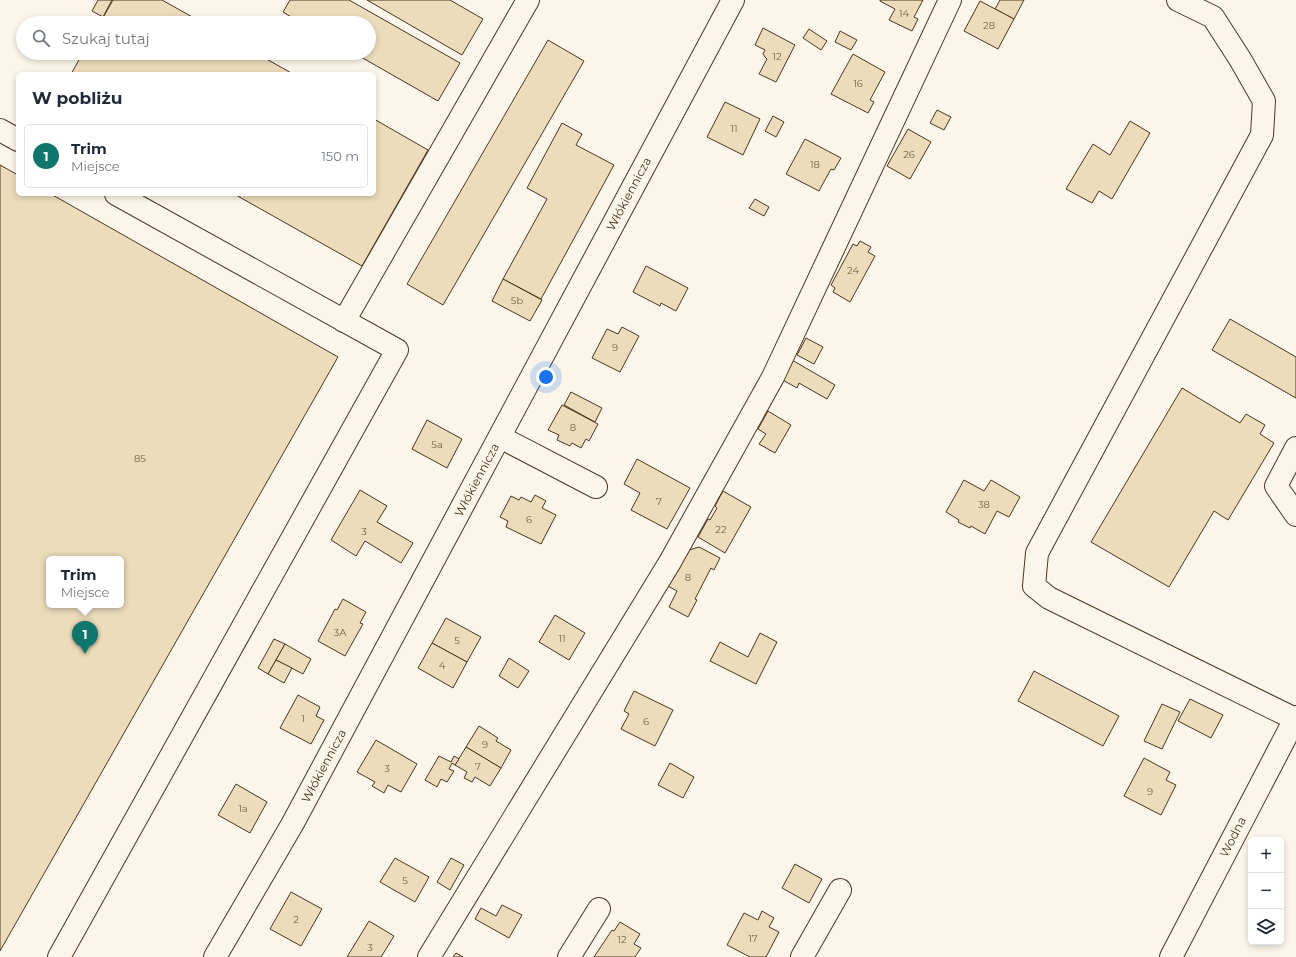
<!DOCTYPE html>
<html lang="pl">
<head>
<meta charset="utf-8">
<style>
	body { margin:0; font-family:Montserrat,sans-serif; background:#f2f2f3; color:#1f2937 }
	.controls { position:absolute; right:12px; bottom:12px; display:grid; overflow:hidden; border-radius:6px; box-shadow:0 2px 6px #0003 }
	.controls button { width:36px; height:36px; display:grid; place-items:center; padding:0; border:0; border-bottom:1px solid #e0e1e3; background:#fff; color:#1f2937; font:20px sans-serif }
	.you { position:absolute; left:546px; top:377px; width:14px; height:14px; margin:-10px; border:3px solid #fff; border-radius:50%; background:#1a73e8; box-shadow:0 0 0 6px #1a73e833 }
	.badge { display:grid; place-items:center; width:26px; height:26px; border-radius:50%; background:#0f766e; color:#fff; font-size:13px; font-weight:700 }
	.pin { position:absolute; translate:-50% -33px; filter:drop-shadow(0 1px 2px #0008) }
	.pin::after { content:''; position:absolute; top:21px; width:14px; height:12px; background:inherit; clip-path:polygon(0 0,100% 0,50% 100%) }
	.popup { position:absolute; left:46px; top:556px; width:78px; height:52px; box-sizing:border-box; display:grid; place-content:center; border-radius:6px; background:#fff; filter:drop-shadow(0 1px 3px #0005); font-size:13px; white-space:nowrap; color:#747a83 }
	.popup b { font-size:15px; color:#1f2937 }
	.popup::after { content:''; position:absolute; left:50%; top:100%; margin-left:-8px; border:8px solid transparent; border-top-color:#fff }
	.list { margin:0; padding:0; list-style:none }
	h2 { display:flex; justify-content:space-between; align-items:center; height:52px; margin:0; padding:0 16px; font-size:17px }
	h2 small { font-size:13px; font-weight:400; color:#747a83 }
	.list li { display:grid; grid-template-columns:26px 1fr auto; gap:12px; align-items:center; box-sizing:border-box; height:64px; margin:0 8px 8px; padding:0 8px; border:1px solid #e0e1e3; border-radius:6px }
	.list b { display:block; font-size:15px; white-space:nowrap }
	.list p { margin:0; font-size:13px; white-space:nowrap; color:#747a83 }
	.list em { font-size:13px; font-style:normal; color:#747a83 }
	.icon { flex:none; width:22px; height:22px; fill:none; stroke:currentColor; stroke-width:2; stroke-linecap:round; stroke-linejoin:round }
	.map { position:relative; flex:none; width:1296px; height:957px; overflow:hidden }
	.search { position:absolute; background:#fff; box-shadow:0 2px 6px #0003; left:16px; top:16px; width:360px; height:44px; display:flex; align-items:center; gap:10px; box-sizing:border-box; padding:0 14px; border-radius:22px; color:#747a83; font-size:15px }
	.panel { position:absolute; background:#fff; box-shadow:0 2px 6px #0003; left:16px; top:72px; width:360px; height:124px; border-radius:6px }
	.map>svg:first-child { display:block }
	.building { fill:#ecdcbc; stroke:#4a3520; fill-rule:evenodd }
	.lines { fill:none; stroke-linecap:round; stroke-linejoin:round }
	.minor-casing { stroke:#4a3520; stroke-width:24 }
	.minor { stroke:#fbf6e9; stroke-width:22 }
	.labels { text-anchor:middle; stroke-width:3; stroke-linejoin:round; paint-order:stroke }
	.number-label { font-size:10px; fill:#725f47 }
	.street-label { font-size:12px; fill:#4a3520; stroke:#fbf6e9 }
</style>
</head>
<body>
<div class="map">
<svg width="1296" height="957" viewBox="0 0 1296 957">
	<rect width="100%" height="100%" fill="#fbf6e9"/>
	<g class="building">
		<polygon points="98,0 112,0 103,17 92,11"/>
		<polygon points="113,0 162,0 203,23 100,23"/>
		<polygon points="290,0 349,0 460,63 438,101 354,53 369,53 369,23 301,23 283,12"/>
		<polygon points="367,0 450,0 483,19 462,55"/>
		<polygon points="880,0 923,0 914,17 918,19 912,31 889,20 895,9 880,1"/>
		<polygon points="1000,0 1024,0 1014,19 995,9"/>
		<polygon points="980,1 1014,19 998,49 964,31"/>
		<polygon points="763,28 795,45 776,82 759,74 767,59 765,57 763,54 765,50 755,45"/>
		<polygon points="809,29 827,41 821,50 803,38"/>
		<polygon points="840,31 857,40 851,50 835,42"/>
		<polygon points="548,40 584,61 443,305 407,284"/>
		<polygon points="83,53 256,53 293,74 71,74"/>
		<polygon points="853,54 885,72 870,100 874,102 868,113 831,94"/>
		<polygon points="725,102 760,119 743,155 707,137"/>
		<polygon points="937,110 951,117 944,130 930,123"/>
		<polygon points="773,116 784,122 776,137 765,131"/>
		<polygon points="374,119 428,150 362,266 234,194 374,194"/>
		<polygon points="1130,121 1150,133 1112,199 1099,191 1092,203 1066,189 1093,144 1110,155"/>
		<polygon points="562,123 582,134 576,145 614,165 541,299 503,279 547,199 527,188"/>
		<polygon points="908,129 931,142 910,179 887,166"/>
		<polygon points="805,139 841,158 834,170 831,169 819,191 786,174"/>
		<path d="M0,165L18,175V194H51L338,357L0,951ZM49,559H121V605H49Z"/>
		<polygon points="755,199 769,207 764,216 749,208"/>
		<polygon points="860,241 871,247 868,252 875,256 850,302 833,292 835,288 831,285 853,244 857,246"/>
		<polygon points="646,266 688,288 676,311 661,303 660,306 633,292"/>
		<polygon points="503,279 542,300 530,321 492,301"/>
		<polygon points="1230,319 1296,357 1296,398 1212,350"/>
		<polygon points="622,327 639,336 620,372 592,358 607,329 618,334"/>
		<polygon points="806,338 823,347 814,364 797,355"/>
		<polygon points="792,360 835,385 827,399 799,383 797,388 781,379"/>
		<polygon points="1182,388 1240,423 1246,414 1265,425 1260,434 1274,443 1228,520 1214,511 1169,587 1091,542"/>
		<polygon points="571,392 602,408 595,422 564,405"/>
		<polygon points="562,405 598,424 589,441 586,439 581,448 572,443 570,446 557,440 559,435 548,430"/>
		<polygon points="768,411 791,425 775,453 759,444 766,434 758,429"/>
		<polygon points="427,420 462,439 447,468 412,449"/>
		<polygon points="637,459 690,488 667,529 631,510 640,493 624,484"/>
		<polygon points="964,480 984,491 991,480 1020,497 1009,517 997,511 985,534 971,526 970,528 958,522 959,520 946,512"/>
		<polygon points="360,490 387,506 377,522 413,543 401,563 365,541 356,556 331,540"/>
		<polygon points="723,491 751,507 725,553 698,537 708,519 710,520 717,508 715,506"/>
		<polygon points="535,495 546,501 542,508 556,515 541,544 506,527 508,521 500,517 511,496 519,500 521,497 531,502"/>
		<polygon points="699,547 720,558 714,570 711,568 695,599 697,600 688,617 669,607 677,591 666,585 689,550"/>
		<polygon points="343,599 366,612 360,623 363,624 345,656 318,641 335,609 337,610"/>
		<polygon points="555,615 585,633 569,660 539,642"/>
		<polygon points="446,618 481,637 467,662 432,643"/>
		<polygon points="760,633 777,642 756,684 710,661 720,642 748,657"/>
		<polygon points="274,639 285,644 268,674 258,668"/>
		<polygon points="432,643 467,662 453,688 418,668"/>
		<polygon points="285,644 311,659 303,674 276,660"/>
		<polygon points="509,658 529,671 518,688 499,676"/>
		<polygon points="276,660 292,668 284,683 268,674"/>
		<polygon points="1034,671 1119,716 1103,746 1018,701"/>
		<polygon points="634,691 673,710 655,746 621,729 629,714 624,711"/>
		<polygon points="298,695 320,707 316,716 324,720 311,744 280,728"/>
		<polygon points="1190,699 1223,715 1211,738 1178,721"/>
		<polygon points="1162,704 1180,712 1162,749 1144,741"/>
		<polygon points="479,726 498,738 496,741 511,750 501,768 466,747"/>
		<polygon points="376,740 417,764 401,792 388,785 384,793 372,786 375,782 357,772"/>
		<polygon points="466,747 501,768 490,786 475,777 472,782 464,778 467,772 455,765"/>
		<polygon points="439,756 451,762 454,756 459,759 455,765 452,763 449,769 454,771 447,782 441,779 437,787 425,780"/>
		<polygon points="1144,758 1170,772 1166,780 1176,785 1161,815 1124,796"/>
		<polygon points="670,763 694,777 683,798 658,785"/>
		<polygon points="236,784 267,802 250,833 218,815"/>
		<polygon points="395,858 429,877 415,902 380,882"/>
		<polygon points="451,858 464,865 450,890 437,882"/>
		<polygon points="795,864 822,879 809,903 782,888"/>
		<polygon points="291,892 322,909 301,946 270,929"/>
		<polygon points="502,905 522,915 509,938 475,919 481,908 496,916"/>
		<polygon points="762,911 774,918 769,927 779,932 766,957 750,957 727,945 744,913 758,920"/>
		<polygon points="369,921 394,936 381,957 347,957"/>
		<polygon points="620,922 640,934 634,944 641,948 635,957 594,957 612,930 614,931"/>
		<polygon points="456,953 463,957 453,957"/>
	</g>
	<g class="lines">
		<g class="minor-casing">
			<g id="minor">
				<polyline points="1178,0 1213,17 1240,59 1264,101 1262,135 1037,553 1034,586 1049,598 1295,719"/>
				<polyline points="0,130 18,140"/>
				<polyline points="344,321 528,0"/>
				<polyline points="500,437 596,487"/>
				<polyline points="1296,448 1276,486 1296,515"/>
				<polyline points="59,957 397,350 116,194"/>
				<polyline points="215,957 293,823 733,0"/>
				<polyline points="429,957 670,562 773,377 950,0"/>
				<polyline points="569,957 599,909"/>
				<polyline points="802,957 840,890"/>
				<polyline points="1171,957 1296,717"/>
			</g>
		</g>
		<use href="#minor" class="minor"/>
	</g>
	<g class="labels">
		<g class="number-label">
			<text x="904" y="17">14</text>
			<text x="989" y="29">28</text>
			<text x="777" y="60">12</text>
			<text x="858" y="87">16</text>
			<text x="734" y="132">11</text>
			<text x="909" y="158">26</text>
			<text x="815" y="168">18</text>
			<text x="853" y="274">24</text>
			<text x="517" y="304">5b</text>
			<text x="615" y="351">9</text>
			<text x="573" y="431">8</text>
			<text x="437" y="448">5a</text>
			<text x="140" y="462">85</text>
			<text x="659" y="505">7</text>
			<text x="984" y="508">38</text>
			<text x="529" y="523">6</text>
			<text x="721" y="533">22</text>
			<text x="364" y="535">3</text>
			<text x="688" y="581">8</text>
			<text x="340" y="636">3A</text>
			<text x="562" y="642">11</text>
			<text x="457" y="644">5</text>
			<text x="442" y="669">4</text>
			<text x="303" y="722">1</text>
			<text x="646" y="725">6</text>
			<text x="485" y="748">9</text>
			<text x="478" y="770">7</text>
			<text x="387" y="772">3</text>
			<text x="1150" y="795">9</text>
			<text x="243" y="812">1a</text>
			<text x="405" y="884">5</text>
			<text x="296" y="923">2</text>
			<text x="753" y="942">17</text>
			<text x="622" y="943">12</text>
			<text x="370" y="951">3</text>
		</g>
		<g class="street-label">
			<text transform="translate(629 194) rotate(-62)" y="4">Włókiennicza</text>
			<text transform="translate(477 480) rotate(-62)" y="4">Włókiennicza</text>
			<text transform="translate(324 766) rotate(-62)" y="4">Włókiennicza</text>
			<text transform="translate(1233 837) rotate(-63)" y="4">Wodna</text>
		</g>
	</g>
</svg>
<div class="controls">
<button>+</button>
<button>−</button>
<button><svg class="icon" aria-label="layers" viewBox="0 0 24 24"><path d="M12 4l9 5-9 5-9-5zM3 14l9 5 9-5"/></svg></button>
</div>
<div class="you"></div>
<div class="pin badge" style="left:85px;top:654px">1</div>
<div class="popup"><b>Trim</b>Miejsce</div>
<div class="search"><svg class="icon" aria-label="search" viewBox="0 0 24 24"><circle cx="10" cy="10" r="6"/><path d="M15 15l6 6"/></svg>Szukaj tutaj</div>
<section class="panel">
<h2>W pobliżu<small></small></h2>
<ul class="list">
<li><span class="badge">1</span><div><b>Trim</b><p>Miejsce</p></div><em>150 m</em></li>
</ul>
</section>
</div>
</body>
</html>
